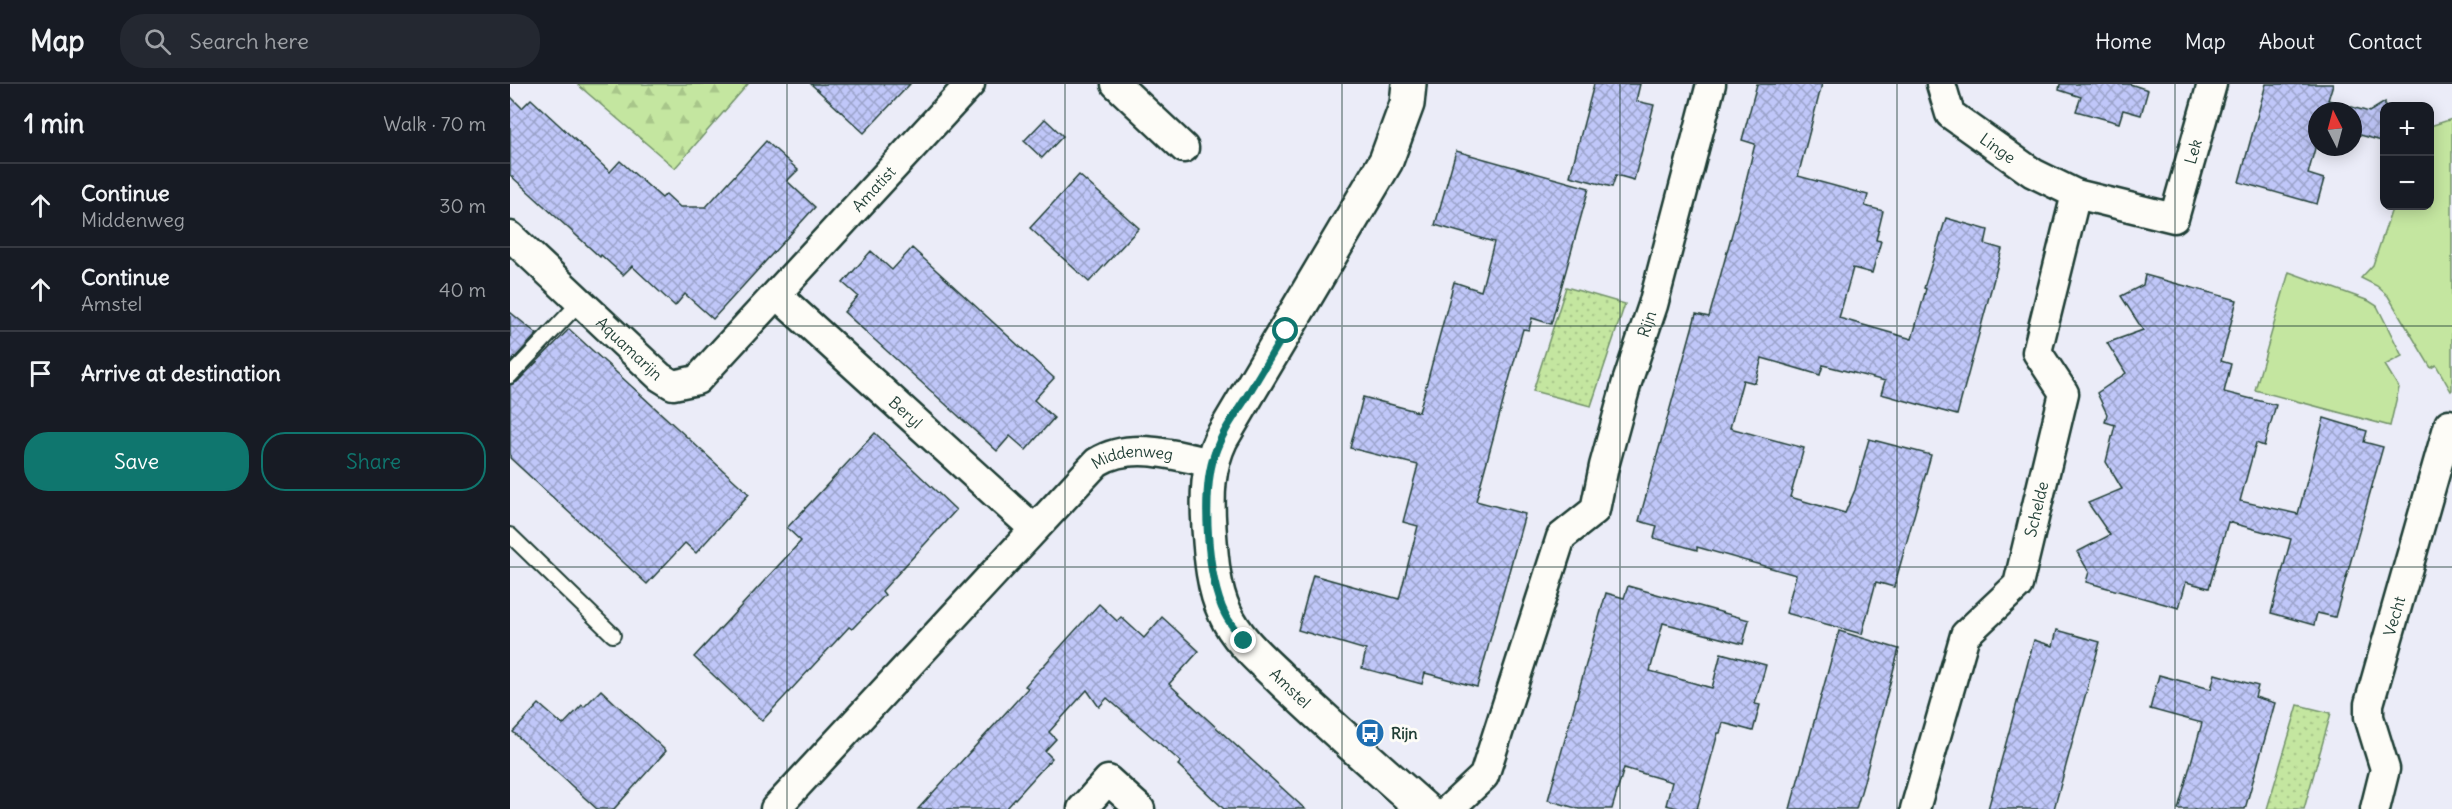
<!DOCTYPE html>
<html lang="en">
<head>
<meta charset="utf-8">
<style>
	body { margin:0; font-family:Delius,sans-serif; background:#242831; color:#f1f3f6 }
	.controls { position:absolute; right:18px; top:18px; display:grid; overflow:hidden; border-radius:12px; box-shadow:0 3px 15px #0003 }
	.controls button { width:54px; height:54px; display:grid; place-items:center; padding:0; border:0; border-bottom:2px solid #363941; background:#171b24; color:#f1f3f6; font:30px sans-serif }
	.compass { position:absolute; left:1798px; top:18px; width:54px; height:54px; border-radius:50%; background:#171b24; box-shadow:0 3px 15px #0003; rotate:354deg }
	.stop { position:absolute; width:18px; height:18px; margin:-14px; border:4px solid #0f766e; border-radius:50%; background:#fff }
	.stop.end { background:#0f766e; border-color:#fff; box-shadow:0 2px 6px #0008 }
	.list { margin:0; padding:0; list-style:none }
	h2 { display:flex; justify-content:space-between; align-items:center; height:78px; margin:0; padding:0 24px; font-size:26px }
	h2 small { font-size:20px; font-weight:400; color:#9ea1a6 }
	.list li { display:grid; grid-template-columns:39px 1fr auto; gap:18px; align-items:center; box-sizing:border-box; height:84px; padding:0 24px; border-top:2px solid #363941 }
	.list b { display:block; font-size:22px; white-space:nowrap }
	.list p { margin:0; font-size:20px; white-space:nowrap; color:#9ea1a6 }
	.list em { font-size:20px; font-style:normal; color:#9ea1a6 }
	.actions { display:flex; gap:12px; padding:18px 24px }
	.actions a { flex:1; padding:14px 0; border:2px solid #0f766e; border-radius:24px; text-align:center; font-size:21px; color:#0f766e }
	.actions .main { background:#0f766e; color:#fff }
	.icon { flex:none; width:33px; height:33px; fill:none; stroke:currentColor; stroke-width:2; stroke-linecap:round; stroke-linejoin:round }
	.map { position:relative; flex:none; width:1942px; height:725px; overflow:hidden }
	header { display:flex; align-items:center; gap:36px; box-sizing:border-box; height:84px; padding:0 30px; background:#171b24; border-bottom:2px solid #363941 }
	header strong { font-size:28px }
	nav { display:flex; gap:33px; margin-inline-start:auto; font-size:21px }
	.search { width:420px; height:54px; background:#242831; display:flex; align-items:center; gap:15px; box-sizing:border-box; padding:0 21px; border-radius:24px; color:#9ea1a6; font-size:22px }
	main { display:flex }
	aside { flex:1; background:#171b24 }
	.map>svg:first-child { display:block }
	.grass { fill:#c4e6a0; stroke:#72926a; stroke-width:1.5 }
	.forest { fill:url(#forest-firs); stroke:#72926a; stroke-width:1.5 }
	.park { fill:url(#park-dots); stroke:#72926a; stroke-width:1.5 }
	.building { fill:url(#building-cross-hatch); stroke:#1f3d34; stroke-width:1.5 }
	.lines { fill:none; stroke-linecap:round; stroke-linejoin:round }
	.service-casing { stroke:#1f3d34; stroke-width:18 }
	.minor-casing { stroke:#1f3d34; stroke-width:33 }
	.tertiary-casing { stroke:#1f3d34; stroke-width:38 }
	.service { stroke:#fdfcf7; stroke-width:14 }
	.minor { stroke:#fdfcf7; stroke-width:28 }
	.tertiary { stroke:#fdfcf7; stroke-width:33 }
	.route { stroke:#0f766e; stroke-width:8 }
	.grid { fill:none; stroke:#1f3d34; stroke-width:1.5; stroke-opacity:0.55 }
	.labels { text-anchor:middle; stroke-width:6; stroke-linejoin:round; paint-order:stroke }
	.street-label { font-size:16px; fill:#1f3d34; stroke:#fdfcf7 }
	.poi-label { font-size:16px; font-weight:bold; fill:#1f3d34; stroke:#fdfcf7; text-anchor:start }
</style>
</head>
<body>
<header>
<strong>Map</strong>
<div class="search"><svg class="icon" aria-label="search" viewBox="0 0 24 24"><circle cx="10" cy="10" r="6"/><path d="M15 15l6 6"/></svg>Search here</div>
<nav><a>Home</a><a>Map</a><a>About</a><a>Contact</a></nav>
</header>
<main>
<aside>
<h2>1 min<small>Walk · 70 m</small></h2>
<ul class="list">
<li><svg class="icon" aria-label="ahead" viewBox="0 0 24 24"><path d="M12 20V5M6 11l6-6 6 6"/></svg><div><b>Continue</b><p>Middenweg</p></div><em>30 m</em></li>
<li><svg class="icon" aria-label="ahead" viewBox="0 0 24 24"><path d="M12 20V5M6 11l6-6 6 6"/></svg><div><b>Continue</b><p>Amstel</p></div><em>40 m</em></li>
<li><svg class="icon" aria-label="arrive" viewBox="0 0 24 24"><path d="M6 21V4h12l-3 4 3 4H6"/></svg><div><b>Arrive at destination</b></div></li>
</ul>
<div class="actions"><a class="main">Save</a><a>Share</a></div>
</aside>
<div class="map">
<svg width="1942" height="725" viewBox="0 0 1942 725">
	<defs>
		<pattern id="forest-firs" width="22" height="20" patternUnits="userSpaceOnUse" patternTransform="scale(1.5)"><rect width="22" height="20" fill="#c4e6a0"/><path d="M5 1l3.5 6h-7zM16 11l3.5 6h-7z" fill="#a8c68a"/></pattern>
		<pattern id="park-dots" width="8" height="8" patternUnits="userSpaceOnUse" patternTransform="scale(1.5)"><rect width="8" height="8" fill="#c4e6a0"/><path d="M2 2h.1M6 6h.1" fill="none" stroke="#a8c68a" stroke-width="1.8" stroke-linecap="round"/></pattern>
		<pattern id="building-cross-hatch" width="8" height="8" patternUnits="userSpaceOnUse" patternTransform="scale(1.5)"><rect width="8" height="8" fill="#c0c7f9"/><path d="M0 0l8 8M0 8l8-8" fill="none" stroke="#9ba3ca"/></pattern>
	</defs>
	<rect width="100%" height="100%" fill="#ebecf8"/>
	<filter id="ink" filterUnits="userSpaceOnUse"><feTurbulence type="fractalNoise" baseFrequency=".0167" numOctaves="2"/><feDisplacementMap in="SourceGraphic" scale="12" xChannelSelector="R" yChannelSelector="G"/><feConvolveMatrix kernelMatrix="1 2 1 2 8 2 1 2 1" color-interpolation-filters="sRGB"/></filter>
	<g filter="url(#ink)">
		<g class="grass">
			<polygon points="1942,35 1942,306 1941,307 1926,281 1921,284 1878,212 1867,202 1851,194 1863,181 1883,122 1920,122 1920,42"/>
			<polygon points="1779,188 1859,217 1867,222 1892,272 1875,281 1889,304 1880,342 1745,306"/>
		</g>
		<polygon class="forest" points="67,0 238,0 165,84"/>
		<g class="park">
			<polygon points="1056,203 1115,220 1081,322 1023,307"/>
			<polygon points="1788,621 1821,629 1794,725 1757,725"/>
		</g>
		<g class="building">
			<polygon points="301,0 400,0 354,49"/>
			<polygon points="1084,0 1130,0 1126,17 1144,21 1124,96 1106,91 1102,103 1060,92"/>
			<polygon points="1247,0 1312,0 1288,92 1358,111 1355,122 1373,127 1366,156 1371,157 1362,189 1343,184 1329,234 1402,255 1416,205 1414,204 1436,134 1478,146 1475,160 1492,165 1447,331 1371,310 1375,297 1313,281 1310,291 1252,274 1245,299 1233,296 1220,344 1294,364 1280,413 1335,429 1345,406 1359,355 1421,371 1384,503 1366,498 1352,550 1276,529 1286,491 1187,463 1187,466 1144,454 1147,442 1129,437 1186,230 1199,233 1231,117 1245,60 1232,56"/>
			<polygon points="1550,0 1620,0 1638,6 1631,31 1613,26 1609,39 1566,27 1571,13 1549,6"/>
			<polygon points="1756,0 1823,0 1818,16 1859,28 1875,18 1875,58 1843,49 1843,27 1807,27 1807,57 1798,90 1814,95 1807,120 1729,98"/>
			<polygon points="0,12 12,24 21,15 100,88 110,77 152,114 156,110 170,123 196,123 256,57 288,86 277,97 305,123 203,235 175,210 165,222 122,182 113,191 91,171 90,173 0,91"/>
			<polygon points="535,35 553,52 532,74 514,57"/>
			<polygon points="946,67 1079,104 1041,240 1022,234 1019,246 1013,245 966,417 1015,430 967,603 915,589 912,600 852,584 856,566 788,546 803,491 889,515 908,442 893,438 908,381 840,364 853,313 909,328 944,198 971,207 984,158 925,141"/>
			<polygon points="569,91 629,144 579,198 520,144"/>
			<polygon points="402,164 544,294 524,316 544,334 516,366 500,352 487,367 334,228 348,212 333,199 361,167 382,186"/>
			<polygon points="1635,191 1727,216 1711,277 1721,280 1714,308 1766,321 1754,362 1746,359 1730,417 1788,430 1814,334 1857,347 1854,358 1873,363 1825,533 1807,529 1804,541 1761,529 1781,455 1718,438 1699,504 1676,498 1669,524 1576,498 1579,488 1567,468 1600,451 1578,419 1612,405 1596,378 1605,341 1595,338 1597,330 1587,309 1616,289 1597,259 1633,246 1611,212 1633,201"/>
			<polygon points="0,228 27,250 0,279"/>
			<polygon points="59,245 239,410 186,469 175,459 137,500 0,374 0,301 7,298"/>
			<polygon points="365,349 446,426 372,507 375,511 342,545 339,543 252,637 184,573 291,457 277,444"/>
			<polygon points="1118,502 1239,536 1233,560 1153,539 1140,587 1202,604 1211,569 1256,581 1245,620 1250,621 1243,647 1213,639 1210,649 1208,649 1187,725 1171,725 1156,721 1162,698 1114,684 1102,725 1069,725 1038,716 1096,509 1114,514"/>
			<polygon points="589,520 607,537 611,533 634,554 652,533 689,567 659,600 795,725 714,725 668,681 671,678 597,614 589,623 577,606 539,648 546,655 535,667 542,674 496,725 408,725 518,604 515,602"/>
			<polygon points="1547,546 1590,558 1544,725 1478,725 1524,556 1543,562"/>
			<polygon points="1329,547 1389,565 1353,701 1346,725 1280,725"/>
			<polygon points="1705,590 1748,602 1745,613 1765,619 1735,725 1668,725 1692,639 1640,625 1649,591 1701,605"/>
			<polygon points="91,606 156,667 104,725 87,725 3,648 29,620 53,641 72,621 74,623"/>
		</g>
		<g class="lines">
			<g class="service-casing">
				<g id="service">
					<polyline points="0,292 70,218"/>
					<polyline points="0,451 103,551"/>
				</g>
			</g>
			<g class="minor-casing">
				<g id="minor">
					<polyline points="606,0 674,64"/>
					<path id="s1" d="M1431,0L1440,30L1523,89L1566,110L1664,134L1702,0"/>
					<path id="s2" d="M0,152L150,293L163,301L187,296L460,0"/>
					<path id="s3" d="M267,211L524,445"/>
					<path id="s4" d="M265,725L587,378C620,357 666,371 701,379"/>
					<polyline points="572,725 598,696 630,725"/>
					<path id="s5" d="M939,725L974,692L1051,453L1085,426L1094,382L1117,298L1143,221L1201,0"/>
					<path id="s6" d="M1405,725L1455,551L1508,501L1554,309L1527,268L1566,110"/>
					<path id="s7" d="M1865,725L1875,685L1859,633V620L1939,340"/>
				</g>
			</g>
			<g class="tertiary-casing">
				<g id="tertiary">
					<path id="s8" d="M899,0L897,20L876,77L711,355C697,384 697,412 699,444C701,472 703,504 715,529C726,554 749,574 768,592C815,638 865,681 914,725"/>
				</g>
			</g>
			<use href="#service" class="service"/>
			<use href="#minor" class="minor"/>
			<use href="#tertiary" class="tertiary"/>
		</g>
	</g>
	<g class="lines" filter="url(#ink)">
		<path class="route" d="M734,557C727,548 720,540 715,530C697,495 691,406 705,369C711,351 723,334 734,317C748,294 762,270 776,247"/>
	</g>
	<path class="grid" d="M277,0V725M555,0V725M832,0V725M1110,0V725M1387,0V725M1665,0V725M0,242H1942M0,483H1942"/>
	<defs>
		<g id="bus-disc" transform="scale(1.5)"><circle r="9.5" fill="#1f6fb2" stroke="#fdfcf7"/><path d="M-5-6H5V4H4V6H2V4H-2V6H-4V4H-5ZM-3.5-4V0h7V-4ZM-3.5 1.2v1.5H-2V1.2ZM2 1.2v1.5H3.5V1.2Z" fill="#fff"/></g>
	</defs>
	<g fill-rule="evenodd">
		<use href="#bus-disc" x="860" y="649"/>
	</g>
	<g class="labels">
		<g class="street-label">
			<text dy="6" stroke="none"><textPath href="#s1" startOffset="90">Linge</textPath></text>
			<text dy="6" stroke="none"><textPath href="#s1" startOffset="351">Lek</textPath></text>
			<text dy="6" stroke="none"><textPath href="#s2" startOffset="506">Amatist</textPath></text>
			<text dy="6" stroke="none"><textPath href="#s5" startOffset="536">Rijn</textPath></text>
			<text dy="6" stroke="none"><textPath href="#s2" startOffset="164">Aquamarijn</textPath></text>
			<text dy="6" stroke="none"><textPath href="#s3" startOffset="174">Beryl</textPath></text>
			<text dy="6" stroke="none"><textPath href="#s4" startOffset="510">Middenweg</textPath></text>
			<text dy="6" stroke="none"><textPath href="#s6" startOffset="332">Schelde</textPath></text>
			<text dy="6" stroke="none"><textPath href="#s7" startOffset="200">Vecht</textPath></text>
			<text dy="6" stroke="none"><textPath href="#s8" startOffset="682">Amstel</textPath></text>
		</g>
		<g class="poi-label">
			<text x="881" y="655">Rijn</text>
		</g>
	</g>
</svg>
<div class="controls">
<button>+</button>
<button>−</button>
</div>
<svg class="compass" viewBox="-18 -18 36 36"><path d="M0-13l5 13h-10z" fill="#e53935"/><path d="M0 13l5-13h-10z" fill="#9ea1a6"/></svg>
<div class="stop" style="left:776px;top:247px"></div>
<div class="stop end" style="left:734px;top:557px"></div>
</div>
</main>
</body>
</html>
